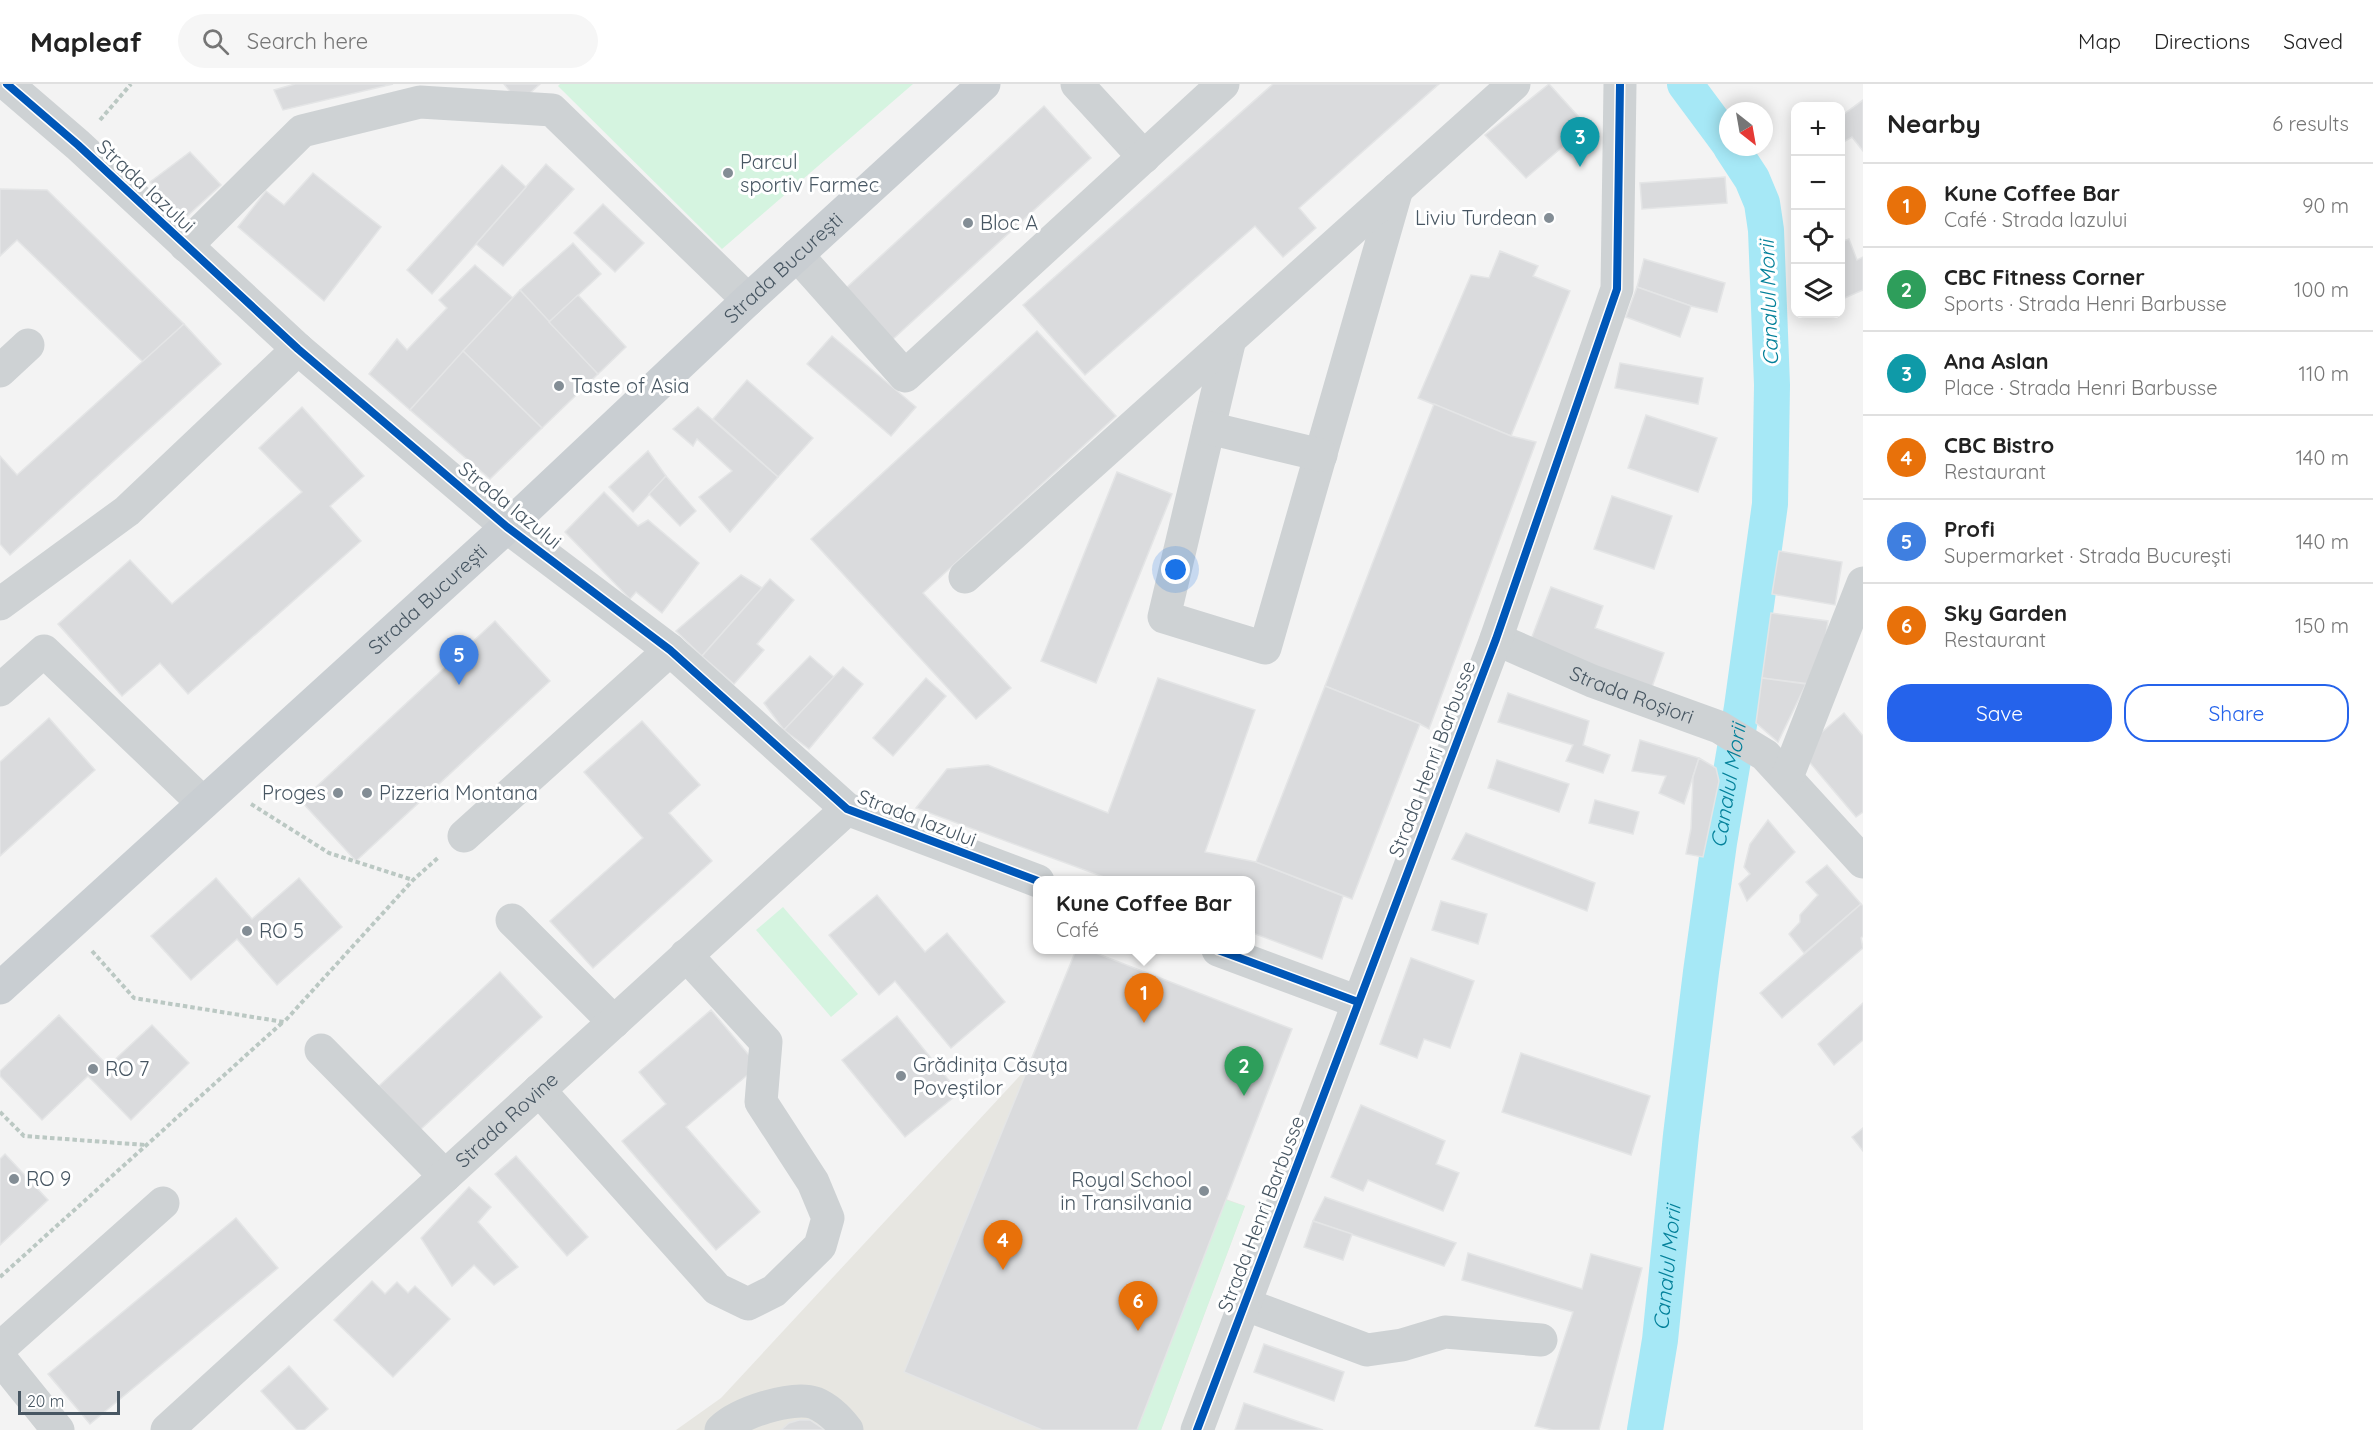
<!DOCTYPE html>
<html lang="en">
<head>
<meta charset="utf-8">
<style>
	body { margin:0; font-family:Quicksand,sans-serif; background:#f6f6f6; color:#222 }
	.controls { position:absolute; right:18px; top:18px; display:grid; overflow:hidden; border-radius:12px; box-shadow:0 3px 15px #0003 }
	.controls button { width:54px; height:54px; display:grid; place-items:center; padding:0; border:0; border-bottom:2px solid #e0e0e0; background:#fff; color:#222; font:30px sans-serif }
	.compass { position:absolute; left:1719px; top:18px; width:54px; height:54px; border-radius:50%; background:#fff; box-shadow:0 3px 15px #0003; rotate:149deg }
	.scale { position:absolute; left:18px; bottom:15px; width:102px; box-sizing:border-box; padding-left:6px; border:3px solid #475662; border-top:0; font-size:16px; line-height:21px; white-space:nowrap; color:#475662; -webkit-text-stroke:4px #fff; paint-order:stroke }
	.you { position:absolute; left:1176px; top:486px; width:21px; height:21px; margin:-15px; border:4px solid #fff; border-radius:50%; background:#1a73e8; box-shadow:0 0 0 9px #1a73e833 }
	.badge { display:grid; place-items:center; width:39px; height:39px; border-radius:50%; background:#2563eb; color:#fff; font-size:20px; font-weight:700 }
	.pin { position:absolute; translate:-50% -50px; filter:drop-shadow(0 2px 3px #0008) }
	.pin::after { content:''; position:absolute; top:32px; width:21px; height:18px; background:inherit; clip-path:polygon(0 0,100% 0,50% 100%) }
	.popup { position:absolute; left:1033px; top:792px; width:222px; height:78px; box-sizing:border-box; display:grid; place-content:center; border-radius:12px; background:#fff; filter:drop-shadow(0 2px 4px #0005); font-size:20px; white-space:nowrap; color:#767676 }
	.popup b { font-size:22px; color:#222 }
	.popup::after { content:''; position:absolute; left:50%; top:100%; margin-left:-12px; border:12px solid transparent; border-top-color:#fff }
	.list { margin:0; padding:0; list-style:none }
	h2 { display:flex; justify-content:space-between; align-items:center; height:78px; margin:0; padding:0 24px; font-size:26px }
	h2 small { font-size:20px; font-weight:400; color:#767676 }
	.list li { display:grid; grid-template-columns:39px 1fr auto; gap:18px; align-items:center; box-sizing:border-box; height:84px; padding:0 24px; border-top:2px solid #e0e0e0 }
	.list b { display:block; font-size:22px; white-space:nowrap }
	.list p { margin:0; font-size:20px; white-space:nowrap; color:#767676 }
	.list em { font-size:20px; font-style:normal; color:#767676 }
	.actions { display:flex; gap:12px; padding:18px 24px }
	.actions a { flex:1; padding:14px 0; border:2px solid #2563eb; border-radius:24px; text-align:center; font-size:21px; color:#2563eb }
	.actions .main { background:#2563eb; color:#fff }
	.icon { flex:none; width:33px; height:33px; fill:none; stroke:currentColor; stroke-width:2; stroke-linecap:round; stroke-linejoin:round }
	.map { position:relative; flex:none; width:1863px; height:1346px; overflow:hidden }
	header { display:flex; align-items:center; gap:36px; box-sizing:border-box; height:84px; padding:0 30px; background:#fff; border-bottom:2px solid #e0e0e0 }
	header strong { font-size:28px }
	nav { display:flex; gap:33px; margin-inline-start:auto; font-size:21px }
	.search { width:420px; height:54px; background:#f6f6f6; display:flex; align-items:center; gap:15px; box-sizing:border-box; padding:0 21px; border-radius:33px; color:#767676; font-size:22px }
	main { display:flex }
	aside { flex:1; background:#fff }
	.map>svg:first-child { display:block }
	.commercial { fill:#e7e6e1 }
	.green { fill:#d5f4e0 }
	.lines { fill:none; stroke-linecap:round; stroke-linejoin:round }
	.canal { stroke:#a6e8f6; stroke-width:36 }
	.building { fill:#dadbdd; stroke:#e4e5e6; stroke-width:1.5 }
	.path { stroke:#bbc8c3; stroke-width:4; stroke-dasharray:4.5 3; stroke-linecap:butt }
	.minor { stroke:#ced2d4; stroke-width:33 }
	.major { stroke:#c9ced2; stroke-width:33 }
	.cycleway-casing { stroke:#fff; stroke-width:11 }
	.cycleway { stroke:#0057b8; stroke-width:8 }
	.poi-dot { fill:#838d95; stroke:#fff; stroke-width:2 }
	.labels { text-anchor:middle; stroke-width:6; stroke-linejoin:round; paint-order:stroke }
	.poi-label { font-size:20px; fill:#475662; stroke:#fff; text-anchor:start }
	.street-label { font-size:20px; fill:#475662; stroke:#fff }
	.water-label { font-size:21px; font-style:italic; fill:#03809a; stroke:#fff }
</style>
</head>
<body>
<header>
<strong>Mapleaf</strong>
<div class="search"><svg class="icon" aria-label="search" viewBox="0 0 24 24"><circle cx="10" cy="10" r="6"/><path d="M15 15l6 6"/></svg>Search here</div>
<nav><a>Map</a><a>Directions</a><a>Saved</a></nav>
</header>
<main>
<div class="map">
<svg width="1863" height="1346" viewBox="0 0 1863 1346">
	<rect width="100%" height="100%" fill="#f3f3f3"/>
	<polygon class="commercial" points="1076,866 1088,866 1292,945 1226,1115 1245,1122 1161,1346 676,1346 721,1314 1027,984"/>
	<g class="green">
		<polygon points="560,0 913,0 722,165 558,2"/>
		<polygon points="783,823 858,910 831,933 756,846"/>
		<polygon points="1226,1116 1245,1122 1161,1346 1137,1346"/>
	</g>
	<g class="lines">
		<g class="canal">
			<polyline points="1685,0 1728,58"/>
			<path id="s1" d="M1645,1346L1660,1256L1681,1051L1701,888L1719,759L1742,623L1770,420L1772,301L1766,146L1762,119L1752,95L1731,63"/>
		</g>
	</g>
	<g class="building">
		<polygon points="295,0 393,0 283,26 274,6"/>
		<polygon points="504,0 540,0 519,19"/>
		<polygon points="1273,0 1439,0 1299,124 1316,144 1283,173 1255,142 1085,291 1023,221"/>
		<polygon points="1549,0 1587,42 1526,94 1485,51"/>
		<polygon points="1863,16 1863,67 1852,53 1840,60 1840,33"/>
		<polygon points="1044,22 1091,74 892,256 845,205"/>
		<polygon points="190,68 221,101 185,134 150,98"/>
		<polygon points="546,80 574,105 503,182 476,160"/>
		<polygon points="502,81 526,103 432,210 407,186"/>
		<polygon points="313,89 381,143 324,217 238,143 266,107 284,121"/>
		<polygon points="1725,93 1727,119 1642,125 1640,99"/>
		<polygon points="0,105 47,106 184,240 143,278 17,156 0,172"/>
		<polygon points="603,120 644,159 615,188 574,149"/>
		<polygon points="1849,155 1857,176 1863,173 1863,206 1840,216 1840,158"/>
		<polygon points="573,159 601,190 549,238 520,206"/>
		<polygon points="1500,167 1538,182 1533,192 1570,207 1511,352 1418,314 1471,191 1489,194"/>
		<polygon points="1644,175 1725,199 1717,228 1691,222 1637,203"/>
		<polygon points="475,181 513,214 410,326 369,290 397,255 407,266 447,224 439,216"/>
		<polygon points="1637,203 1691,222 1680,253 1626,233"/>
		<polygon points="520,206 598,290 542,344 463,267"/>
		<polygon points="578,211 626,263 598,290 549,238"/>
		<polygon points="184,240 221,280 10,471 0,460 0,372 17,391"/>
		<polygon points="1037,247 1116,332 923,509 1011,604 976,635 811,455"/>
		<polygon points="832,252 916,323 891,352 807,280"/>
		<polygon points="463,267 542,344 490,395 410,326"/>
		<polygon points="1620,279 1703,294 1698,320 1615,304"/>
		<polygon points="747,296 813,354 778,393 713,335"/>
		<polygon points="1434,320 1511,352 1536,358 1429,645 1420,640 1325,602"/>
		<polygon points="302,323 364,392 330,422 361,457 188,610 160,579 122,612 58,540 130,476 172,520 302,408 259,364"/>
		<polygon points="698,323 778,393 730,448 699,413 732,387 697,355 693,362 673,345"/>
		<polygon points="1646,331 1717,354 1698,408 1628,384"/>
		<polygon points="648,367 666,392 633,428 609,403"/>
		<polygon points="1117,388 1172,410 1096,599 1041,577"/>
		<polygon points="666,392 696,427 680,442 649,410"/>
		<polygon points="604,408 638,442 648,436 699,479 662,529 636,508 630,515 565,448"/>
		<polygon points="1612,412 1672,432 1654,485 1594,465"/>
		<polygon points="1779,467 1842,478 1835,521 1772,510"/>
		<polygon points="741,491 762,504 702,572 676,547"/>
		<polygon points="770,495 794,516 757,560 764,566 734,600 702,572"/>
		<polygon points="1551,503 1603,522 1595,544 1664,569 1652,603 1530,558"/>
		<polygon points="1771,529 1828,537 1818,601 1762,594"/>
		<polygon points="495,537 550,597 356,777 301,717"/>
		<polygon points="810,572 834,593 784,646 764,619"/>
		<polygon points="843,583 863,600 809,665 784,646"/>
		<polygon points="926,594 946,612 893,672 873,654"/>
		<polygon points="1158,594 1255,626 1205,768 1256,778 1343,812 1322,875 1250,848 1250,796 1112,796 916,724 947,685 988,681 1108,729"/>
		<polygon points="1762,594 1806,600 1778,658 1756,639"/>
		<polygon points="1325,602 1420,640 1352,815 1256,778"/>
		<polygon points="1508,609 1589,637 1583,661 1610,671 1603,689 1566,677 1573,661 1498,638"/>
		<polygon points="1844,629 1863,652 1863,728 1856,733 1800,667"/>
		<polygon points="49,634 95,686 0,772 0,678"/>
		<polygon points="642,637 700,701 669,729 712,777 593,884 550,837 643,754 584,688"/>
		<polygon points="1640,656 1699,674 1684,720 1659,709 1666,692 1632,687"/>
		<polygon points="1699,674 1716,684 1719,697 1703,773 1686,770 1691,745 1693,693"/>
		<polygon points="1497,676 1569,700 1559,728 1488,704"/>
		<polygon points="1595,716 1639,728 1633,750 1589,739"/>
		<polygon points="1768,736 1795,768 1747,817 1739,800 1750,790 1744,783 1750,760"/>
		<polygon points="1466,749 1595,799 1587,827 1452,775"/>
		<polygon points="1827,781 1861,820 1804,869 1789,850 1800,838 1800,831 1818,811 1806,798"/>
		<polygon points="216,794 252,835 299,794 342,843 277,901 237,855 191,896 151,852"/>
		<polygon points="877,811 925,868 947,849 1005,918 951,964 895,897 879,911 829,851"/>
		<polygon points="1441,817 1487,830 1478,860 1432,846"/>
		<polygon points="1861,820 1863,822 1863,852 1861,854 1863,864 1782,934 1760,909"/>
		<polygon points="1076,866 1088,866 1292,945 1137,1346 1042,1346 904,1288"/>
		<polygon points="1411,874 1474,897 1450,964 1424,955 1417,974 1380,960"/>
		<polygon points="500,888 542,933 420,1046 379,1002"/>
		<polygon points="1863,919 1863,956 1834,981 1818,960"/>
		<polygon points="711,926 758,982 686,1043 760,1128 716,1166 622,1057 666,1020 639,988"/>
		<polygon points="59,931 108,982 152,941 189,979 131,1036 88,992 42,1036 0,992 0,987"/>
		<polygon points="897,932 959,1009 905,1053 842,976"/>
		<polygon points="1521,969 1650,1012 1631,1071 1502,1028"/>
		<polygon points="1361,1021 1445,1057 1436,1080 1459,1089 1443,1127 1368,1096 1363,1107 1331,1093"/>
		<polygon points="1863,1044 1863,1067 1852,1053"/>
		<polygon points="5,1070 48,1116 0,1161 0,1075"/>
		<polygon points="516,1072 588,1153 567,1172 495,1090"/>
		<polygon points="469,1103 491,1123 478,1138 518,1183 494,1201 474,1181 452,1202 421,1154"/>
		<polygon points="1325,1113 1456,1159 1444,1182 1313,1137"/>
		<polygon points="236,1134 278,1184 90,1340 48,1290"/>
		<polygon points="1313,1137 1352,1150 1343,1176 1304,1163"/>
		<polygon points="1468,1169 1582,1205 1591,1170 1642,1184 1599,1346 1553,1346 1535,1342 1573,1228 1462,1196"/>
		<polygon points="372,1197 385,1210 397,1198 408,1209 415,1202 450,1235 393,1293 334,1236"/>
		<polygon points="1264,1260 1344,1288 1334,1317 1254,1288"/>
		<polygon points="289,1282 328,1325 304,1346 297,1346 261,1307"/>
		<polygon points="1244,1319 1323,1346 1235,1346"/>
		<polygon points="799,1336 810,1336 825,1346 781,1346 789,1339"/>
	</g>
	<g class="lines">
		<g class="path">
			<polyline points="100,36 131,0"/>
			<polyline points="251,720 329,769 413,796"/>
			<polyline points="92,867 134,914 284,938 413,796 439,773"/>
			<polyline points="0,1028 24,1052 146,1061"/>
			<polyline points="0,1193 283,938"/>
		</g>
		<g class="minor">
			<polyline points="7,0 78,61 298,265 507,443 670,566 847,725 1038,797"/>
			<polyline points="1077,0 1144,73"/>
			<polyline points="186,162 302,47 420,18 552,26 748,216"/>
			<polyline points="797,171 905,292 1223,0"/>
			<polyline points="1230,255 1164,533 1265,564 1397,105"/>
			<polyline points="0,287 28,261"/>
			<polyline points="1209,344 1321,371"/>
			<polyline points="965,493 1514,0"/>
			<polyline points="0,520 127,427 298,265"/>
			<path id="s2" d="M1496,555L1592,597L1719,643L1765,671L1863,778"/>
			<polyline points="0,606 44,567 203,719"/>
			<polyline points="1787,693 1863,499"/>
			<polyline points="464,752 670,566"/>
			<polyline points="512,836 614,938"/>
			<polyline points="1218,866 1358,918"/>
			<polyline points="321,966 445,1092"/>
			<polyline points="539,1006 717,1205 748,1220 774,1207 820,1162 828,1134 813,1098 761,1018 766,958 686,871"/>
			<polyline points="1244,1220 1367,1266 1402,1261 1445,1248 1541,1256"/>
			<polyline points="0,1264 163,1119"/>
			<polyline points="0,1274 58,1346"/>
			<path id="s3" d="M167,1346L847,725"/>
			<path d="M721,1346C738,1329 792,1311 815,1319C829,1325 838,1334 847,1346"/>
			<polyline points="1197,1346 1496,555 1617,205 1620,0"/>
		</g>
		<path class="major" id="s4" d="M0,904L507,443L748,216L984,0"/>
		<g class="cycleway-casing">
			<g id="cycleway">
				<polyline points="7,0 78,61 298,265 507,443 670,566 847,725 1038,797"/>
				<polyline points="1218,866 1358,918"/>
				<polyline points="1197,1346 1496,555 1617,205 1620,0"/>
			</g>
		</g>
		<use href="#cycleway" class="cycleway"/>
	</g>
	<g class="poi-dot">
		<circle cx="728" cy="89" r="6"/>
		<circle cx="1549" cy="134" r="6"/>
		<circle cx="968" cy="139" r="6"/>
		<circle cx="559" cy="302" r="6"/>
		<circle cx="338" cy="709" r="6"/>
		<circle cx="367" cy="709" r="6"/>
		<circle cx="247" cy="847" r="6"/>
		<circle cx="93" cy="985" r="6"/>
		<circle cx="901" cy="992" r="6"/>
		<circle cx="14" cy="1095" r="6"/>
		<circle cx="1204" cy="1107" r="6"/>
	</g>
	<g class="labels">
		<g class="poi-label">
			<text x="740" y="85">Parcul<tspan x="740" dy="23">sportiv Farmec</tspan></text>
			<text x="1537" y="141" text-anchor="end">Liviu Turdean</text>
			<text x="980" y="146">Bloc A</text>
			<text x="571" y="309">Taste of Asia</text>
			<text x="326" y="716" text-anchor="end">Proges</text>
			<text x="379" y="716">Pizzeria Montana</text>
			<text x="259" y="854">RO 5</text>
			<text x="913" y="988">Grădinița Căsuța<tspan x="913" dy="23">Poveștilor</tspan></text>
			<text x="105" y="992">RO 7</text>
			<text x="26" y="1102">RO 9</text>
			<text x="1192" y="1103" text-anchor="end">Royal School<tspan x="1192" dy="23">in Transilvania</tspan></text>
		</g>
		<g class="street-label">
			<text transform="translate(146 102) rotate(43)" y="7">Strada Iazului</text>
			<text dy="7" stroke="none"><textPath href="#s4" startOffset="1064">Strada București</textPath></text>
			<text transform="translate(510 421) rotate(39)" y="7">Strada Iazului</text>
			<text dy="7" stroke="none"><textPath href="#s4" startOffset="578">Strada București</textPath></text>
			<text dy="7" stroke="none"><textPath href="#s2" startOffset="147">Strada Roșiori</textPath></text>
			<text transform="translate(1432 675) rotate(-69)" y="7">Strada Henri Barbusse</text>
			<text transform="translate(917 734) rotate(21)" y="7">Strada Iazului</text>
			<text dy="7" stroke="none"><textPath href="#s3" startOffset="460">Strada Rovine</textPath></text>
			<text transform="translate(1261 1130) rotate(-69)" y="7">Strada Henri Barbusse</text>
		</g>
		<g class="water-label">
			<text transform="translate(1769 219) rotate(-92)" y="7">Canalul Morii</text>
			<text dy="7" stroke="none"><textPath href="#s1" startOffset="650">Canalul Morii</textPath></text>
			<text dy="7" stroke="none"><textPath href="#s1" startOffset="164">Canalul Morii</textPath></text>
		</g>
	</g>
</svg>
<div class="controls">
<button>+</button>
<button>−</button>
<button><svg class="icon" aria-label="locate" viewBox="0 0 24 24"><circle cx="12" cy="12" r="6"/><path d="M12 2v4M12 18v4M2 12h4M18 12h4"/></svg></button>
<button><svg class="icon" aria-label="layers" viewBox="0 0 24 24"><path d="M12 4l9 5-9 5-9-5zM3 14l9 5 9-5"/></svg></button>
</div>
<svg class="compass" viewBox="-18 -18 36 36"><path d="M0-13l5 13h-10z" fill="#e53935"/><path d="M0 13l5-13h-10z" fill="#767676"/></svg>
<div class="scale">20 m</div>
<div class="you"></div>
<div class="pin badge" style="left:1144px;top:939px;background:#e8710a">1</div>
<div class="popup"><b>Kune Coffee Bar</b>Café</div>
<div class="pin badge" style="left:1244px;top:1012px;background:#2e9e5b">2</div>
<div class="pin badge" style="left:1580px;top:83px;background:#0f9aa8">3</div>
<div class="pin badge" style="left:1003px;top:1186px;background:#e8710a">4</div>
<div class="pin badge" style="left:459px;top:601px;background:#3f7fe0">5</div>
<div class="pin badge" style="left:1138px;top:1247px;background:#e8710a">6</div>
</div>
<aside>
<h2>Nearby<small>6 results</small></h2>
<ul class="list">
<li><span class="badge" style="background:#e8710a">1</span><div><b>Kune Coffee Bar</b><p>Café · Strada Iazului</p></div><em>90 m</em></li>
<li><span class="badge" style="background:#2e9e5b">2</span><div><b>CBC Fitness Corner</b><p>Sports · Strada Henri Barbusse</p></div><em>100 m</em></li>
<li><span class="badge" style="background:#0f9aa8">3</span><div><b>Ana Aslan</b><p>Place · Strada Henri Barbusse</p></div><em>110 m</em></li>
<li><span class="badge" style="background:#e8710a">4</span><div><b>CBC Bistro</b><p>Restaurant</p></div><em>140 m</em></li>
<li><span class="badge" style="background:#3f7fe0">5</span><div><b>Profi</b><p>Supermarket · Strada București</p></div><em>140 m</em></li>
<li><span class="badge" style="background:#e8710a">6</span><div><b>Sky Garden</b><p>Restaurant</p></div><em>150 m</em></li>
</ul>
<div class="actions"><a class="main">Save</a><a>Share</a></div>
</aside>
</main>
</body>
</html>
